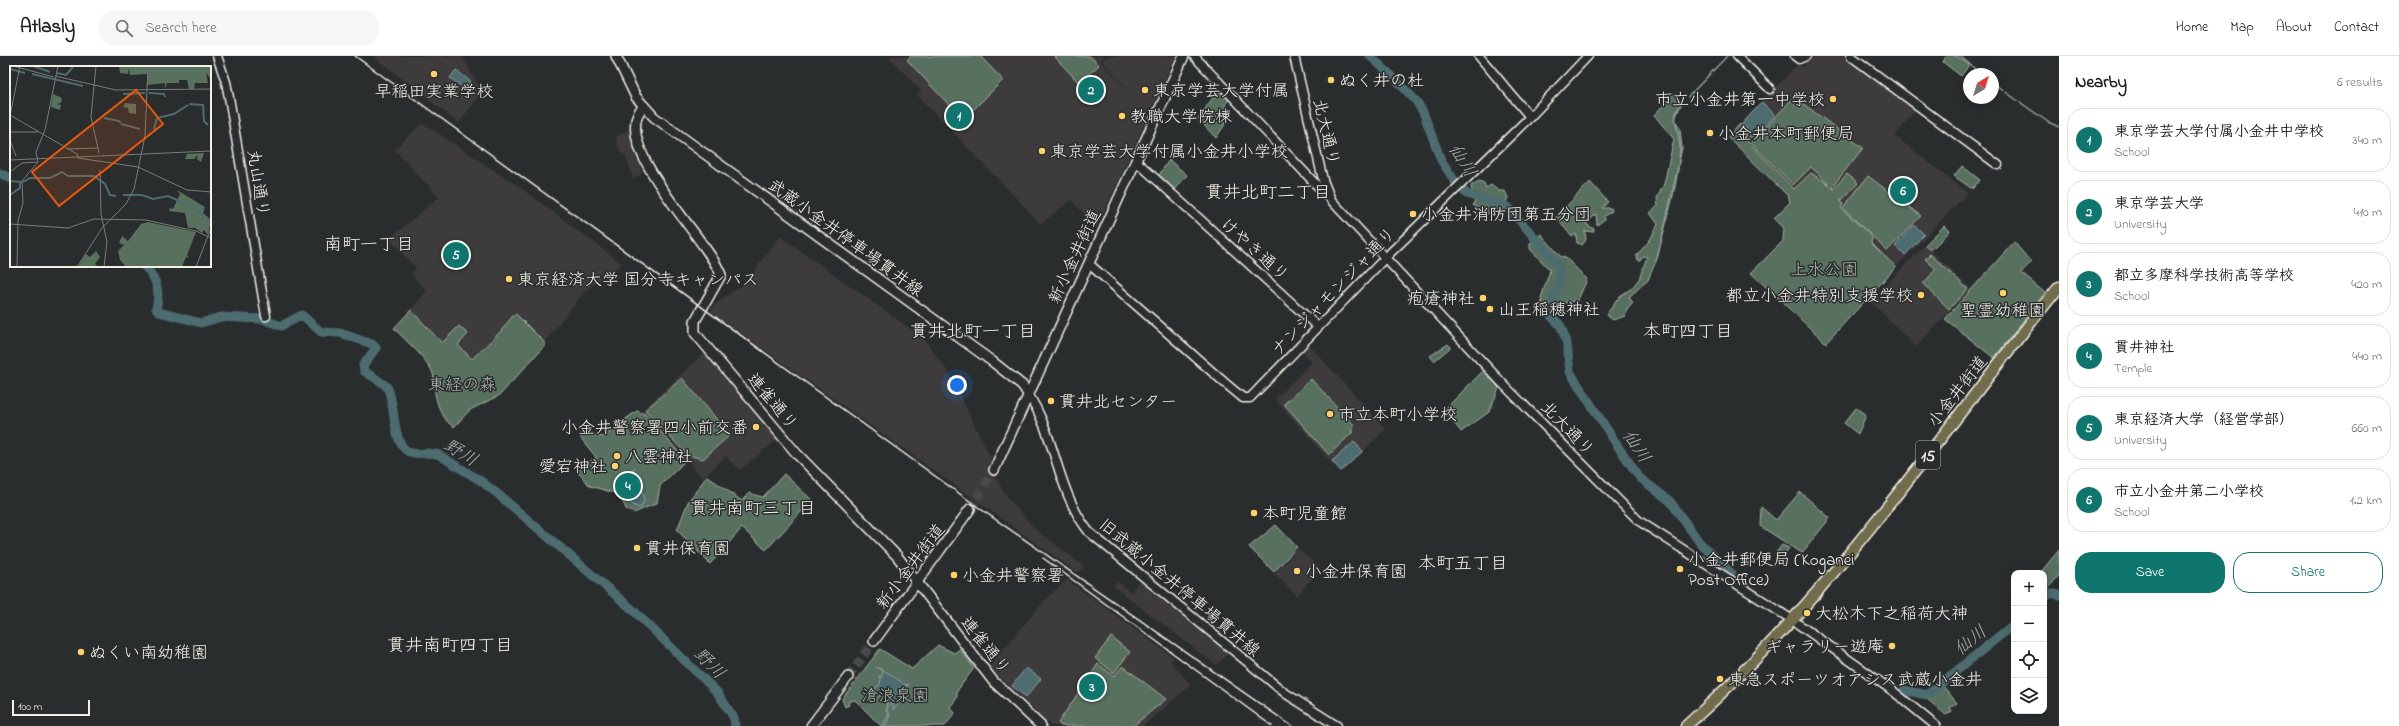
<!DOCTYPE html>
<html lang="en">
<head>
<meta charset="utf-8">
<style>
	body { margin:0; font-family:"Indie Flower","Klee One",sans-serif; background:#f6f6f6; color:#202124 }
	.controls { position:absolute; right:12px; bottom:12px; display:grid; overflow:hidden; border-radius:8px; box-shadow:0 2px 10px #0003 }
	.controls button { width:36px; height:36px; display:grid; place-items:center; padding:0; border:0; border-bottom:1px solid #e0e0e0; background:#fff; color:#202124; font:20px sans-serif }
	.compass { position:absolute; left:1963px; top:12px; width:36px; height:36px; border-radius:50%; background:#fff; box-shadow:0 2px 10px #0003; rotate:38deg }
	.scale { position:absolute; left:12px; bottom:10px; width:78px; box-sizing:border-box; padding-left:4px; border:2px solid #f4f1e8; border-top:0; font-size:11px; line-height:14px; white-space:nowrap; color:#f4f1e8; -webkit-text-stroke:3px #2a2d2e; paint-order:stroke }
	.you { position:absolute; left:957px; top:329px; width:14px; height:14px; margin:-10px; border:3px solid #fff; border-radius:50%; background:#1a73e8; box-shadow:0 0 0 6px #1a73e833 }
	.badge { display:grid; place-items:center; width:26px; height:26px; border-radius:50%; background:#0f766e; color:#fff; font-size:13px; font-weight:700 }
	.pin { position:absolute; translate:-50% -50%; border:2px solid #fff; box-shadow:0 1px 4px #0006 }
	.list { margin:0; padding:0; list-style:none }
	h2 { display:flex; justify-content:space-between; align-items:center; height:52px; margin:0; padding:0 16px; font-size:17px }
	h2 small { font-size:13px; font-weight:400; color:#757577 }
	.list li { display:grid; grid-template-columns:26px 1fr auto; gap:12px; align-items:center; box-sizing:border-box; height:64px; margin:0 8px 8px; padding:0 8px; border:1px solid #e0e0e0; border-radius:16px }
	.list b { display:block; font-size:15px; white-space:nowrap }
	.list p { margin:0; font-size:13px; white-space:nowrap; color:#757577 }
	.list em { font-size:13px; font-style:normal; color:#757577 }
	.actions { display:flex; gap:8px; padding:12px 16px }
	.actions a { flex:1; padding:9px 0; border:1px solid #0f766e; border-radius:16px; text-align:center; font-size:14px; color:#0f766e }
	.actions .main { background:#0f766e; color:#fff }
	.icon { flex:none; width:22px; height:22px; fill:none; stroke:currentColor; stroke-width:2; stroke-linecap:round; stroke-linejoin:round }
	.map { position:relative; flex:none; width:2059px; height:670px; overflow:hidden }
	header { display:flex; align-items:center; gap:24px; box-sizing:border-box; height:56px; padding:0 20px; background:#fff; border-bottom:1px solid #e0e0e0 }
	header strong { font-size:19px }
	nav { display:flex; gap:22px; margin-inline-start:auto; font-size:14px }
	.search { width:280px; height:36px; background:#f6f6f6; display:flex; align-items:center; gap:10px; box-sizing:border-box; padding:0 14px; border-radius:16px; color:#757577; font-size:15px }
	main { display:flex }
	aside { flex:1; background:#fff }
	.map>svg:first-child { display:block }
	.built { fill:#3e3a3b }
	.green { fill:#58705e; stroke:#a6b0a3 }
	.water { fill:#4d6c6f; stroke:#90a19f }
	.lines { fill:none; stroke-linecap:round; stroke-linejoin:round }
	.stream { stroke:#90a19f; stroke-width:1.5 }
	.river { stroke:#4d6c6f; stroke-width:9 }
	.secondary-tunnel { stroke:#484a4a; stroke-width:9; stroke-dasharray:9 4.5; stroke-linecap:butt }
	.tertiary-casing { stroke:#f4f1e8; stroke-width:11 }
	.secondary-casing { stroke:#f4f1e8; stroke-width:12 }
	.primary-casing { stroke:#f4f1e8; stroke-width:13 }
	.tertiary { stroke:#2a2d2e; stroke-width:8 }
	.secondary { stroke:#2a2d2e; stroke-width:9 }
	.primary { stroke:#716c4b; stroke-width:10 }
	.rail { stroke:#f4f1e8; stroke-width:1.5 }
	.poi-dot { fill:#ffd166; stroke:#2a2d2e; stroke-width:1.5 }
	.labels { text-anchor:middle; stroke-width:3; stroke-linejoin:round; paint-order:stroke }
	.shield { fill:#2a2d2e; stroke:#b7b6b0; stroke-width:1 }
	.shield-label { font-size:16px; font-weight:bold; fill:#f4f1e8 }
	.poi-label { font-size:17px; fill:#f4f1e8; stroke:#2a2d2e; text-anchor:start }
	.street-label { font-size:17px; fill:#f4f1e8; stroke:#2a2d2e }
	.park-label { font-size:17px; fill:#aeb7aa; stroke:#2a2d2e }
	.water-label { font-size:18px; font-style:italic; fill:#a9b5b2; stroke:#2a2d2e }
	.neighbourhood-label { font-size:18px; fill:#f4f1e8; stroke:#2a2d2e }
	.inset-river { fill:none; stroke:#4d6c6f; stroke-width:2 }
	.inset-road { fill:none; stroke:#7b7b78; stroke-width:1 }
	.view { fill:#e8590c; fill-opacity:0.15; stroke:#e8590c; stroke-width:2 }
	.inset-edge { fill:none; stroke:#f4f1e8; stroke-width:2 }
</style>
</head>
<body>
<header>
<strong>Atlasly</strong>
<div class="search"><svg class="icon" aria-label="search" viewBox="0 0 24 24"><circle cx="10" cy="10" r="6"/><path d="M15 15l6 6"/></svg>Search here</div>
<nav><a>Home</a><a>Map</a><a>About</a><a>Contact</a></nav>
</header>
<main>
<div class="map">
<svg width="2059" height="670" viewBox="0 0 2059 670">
	<rect width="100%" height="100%" fill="#2a2d2e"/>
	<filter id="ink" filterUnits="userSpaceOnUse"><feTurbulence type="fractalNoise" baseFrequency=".025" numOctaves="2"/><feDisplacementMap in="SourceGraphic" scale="8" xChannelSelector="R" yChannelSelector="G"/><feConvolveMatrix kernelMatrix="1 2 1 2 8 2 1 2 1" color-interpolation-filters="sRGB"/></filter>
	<g filter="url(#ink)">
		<g class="built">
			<polygon points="373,0 462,0 482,36 459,67"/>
			<polygon points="888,0 1106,0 1100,5 1135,41 1102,5 1108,0 1176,0 1097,171 1071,144 1041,168 917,39 921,35"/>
			<polygon points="1814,0 1843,0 1916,53 1895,80 1968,137 1896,211 1831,150 1838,143 1811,117 1787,140 1728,81 1798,8 1803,11"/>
			<polygon points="424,68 521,132 620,206 620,209 584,236 532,302 465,354 452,370 445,366 442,360 434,337 435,326 431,314 421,300 393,273 427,235 411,218 416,212 389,183 439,141 394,94 420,69"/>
			<polygon points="631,73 642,117 633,123 625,98 621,98 615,81"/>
			<polygon points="780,180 912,274 914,272 919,276 949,317 992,404 988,409 1007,441 1035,473 1084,510 1078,517 710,255 714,249 746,226"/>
			<polygon points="1925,189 1971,233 1916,291 1870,245"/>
			<polygon points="1309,289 1386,373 1341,417 1275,343 1312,306 1302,295"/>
			<polygon points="706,295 779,382 740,414 725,400 703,423 675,389 643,354"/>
			<polygon points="1298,492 1320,513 1297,540 1275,518"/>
			<polygon points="1067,524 1173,601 1171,606 1191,629 1143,670 1051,670 990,612 992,606 1046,543"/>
			<polygon points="1117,525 1131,536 1139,525 1228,598 1216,609 1113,530"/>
		</g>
		<g class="green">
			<polygon points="911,0 980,0 1003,24 963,64 907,4"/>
			<polygon points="1054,0 1090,0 1099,9 1079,27"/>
			<polygon points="1946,0 1957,0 1969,9 1961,20 1943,6"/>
			<polygon points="1219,33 1229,44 1225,48 1231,59 1216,82 1198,63"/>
			<polygon points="1674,38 1682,46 1675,63 1680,73 1682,92 1658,200 1648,224 1629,241 1633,247 1627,254 1625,260 1613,264 1606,259 1620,240 1632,232 1639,223 1647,201 1643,200 1639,205 1636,200 1650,184 1658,168 1650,157 1658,150 1657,142 1664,128 1674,83 1654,59"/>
			<polygon points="1794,41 1863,92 1832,131 1833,133 1847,118 1858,127 1842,144 1840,143 1843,148 1841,152 1872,181 1871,187 1896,211 1826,287 1751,217 1783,185 1784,172 1774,162 1790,146 1788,140 1728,81 1740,68 1752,80 1747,85 1794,133 1811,117 1830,129 1811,111 1793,129 1751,87"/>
			<polygon points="1169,104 1187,119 1175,134 1159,119"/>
			<polygon points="1962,110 1980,124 1973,132 1971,132 1954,120"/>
			<polygon points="1868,120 1921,160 1887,195 1843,152"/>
			<polygon points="1479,125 1484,127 1486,132 1491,129 1499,135 1505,135 1508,142 1500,156 1484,158 1473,149 1477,140 1472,135 1471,130"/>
			<polygon points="1590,126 1608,146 1602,152 1611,152 1612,155 1604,160 1605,163 1597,169 1596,158 1586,168 1594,173 1593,176 1585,175 1586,184 1582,189 1577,187 1576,178 1572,181 1556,161"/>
			<polygon points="1944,170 1950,175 1931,194 1925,189"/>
			<polygon points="1541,178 1561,201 1564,200 1587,223 1578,244 1543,252 1541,242 1550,214 1530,193 1530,187"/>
			<polygon points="2014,186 2031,206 2021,217 2045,237 1994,302 1945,263"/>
			<polygon points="1930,198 1968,233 1949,253 1923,228 1936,213 1925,203"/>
			<path d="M411,254L442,287L459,270L468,278L458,289L472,303L501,275L515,257L546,288L500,339L470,354L454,371C443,364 437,350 435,337C433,329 436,322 431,313C422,298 406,285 394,272Z"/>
			<polygon points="1448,288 1451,291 1434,305 1430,300"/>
			<polygon points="1484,314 1499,332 1489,356 1461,376 1444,354"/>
			<polygon points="682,322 730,379 703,403 687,399 645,354"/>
			<polygon points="1311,323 1355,370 1351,374 1353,376 1329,399 1284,348"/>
			<polygon points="1856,352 1866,359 1858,378 1844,367"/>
			<path d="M637,355L645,358L686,404L660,430L657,447L634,457L626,453L619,438L590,430L577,415L596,401L580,381L583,375L603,381C615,373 624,363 637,355Z"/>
			<polygon points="784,418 812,444 766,494 742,472 710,508 677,474 688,446 707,420 742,445 749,436 755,439 763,441"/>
			<polygon points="1800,436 1830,462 1802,497 1760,470 1761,451 1776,464"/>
			<polygon points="1276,469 1297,491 1274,516 1249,491"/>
			<polygon points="1782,489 1789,492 1781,504 1775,498"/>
			<polygon points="2059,494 2059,519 2047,534 2044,532 2044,517 2040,517"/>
			<polygon points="1111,581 1130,596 1114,617 1095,602"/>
			<polygon points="938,589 954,597 960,593 974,612 957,635 957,642 950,651 955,657 945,670 881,670 855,644 848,646 849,649 845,651 842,643 880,593 912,613"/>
			<polygon points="1098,608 1114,620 1123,610 1166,643 1133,670 1061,670 1058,667"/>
			<polygon points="1943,630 1957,647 1950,652 1952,655 1946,659 1927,643"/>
		</g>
		<g class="water">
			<polygon points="456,14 471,26 465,33 450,22"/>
			<polygon points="1762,46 1775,59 1755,81 1742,68"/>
			<polygon points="1914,169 1924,178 1905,199 1895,190"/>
			<polygon points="1354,386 1363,395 1341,415 1332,405"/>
			<polygon points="623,426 627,427 626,433 631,438 638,436 643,438 644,445 642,450 638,452 633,449 627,440 619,436 617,431"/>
			<path d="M876,611C884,613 898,624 906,629L909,628L898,639L900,645L893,654V648L888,649L887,655L890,659L885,670L883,668L889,659L886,654L887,645L871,634L880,629L881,623L878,620L882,621L883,615Z"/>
			<polygon points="1026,612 1041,623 1026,641 1012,630"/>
		</g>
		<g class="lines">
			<g class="stream">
				<polyline points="1960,0 1981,18"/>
				<polyline points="1993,27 2048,66 2059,71"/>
				<polyline points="1688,41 1727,0"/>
				<path d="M1656,205C1665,169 1678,130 1680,93C1681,73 1668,64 1682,47"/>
				<polyline points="623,426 622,424 634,412"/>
			</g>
			<g class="river">
				<polyline points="1370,0 1391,19"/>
				<polyline points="1398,26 1416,45 1423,56 1441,104 1456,127 1467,138 1508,151 1559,210 1560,224 1549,255"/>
				<polyline points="0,117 11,123"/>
				<path d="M144,210C158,223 160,236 156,253L159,256L201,267L221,261L263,263L281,270L302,259L321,276L340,277L372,288L376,292L363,309L364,315C371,320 381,325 387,331C395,343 392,386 407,395C417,401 428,394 439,399L481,425L499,439L633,554L717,636L734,662L735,670"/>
				<polyline points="1551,260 1561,270 1567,288 1570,316 1619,392 1640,422 1670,445 1700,487 1731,517"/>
				<polyline points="2044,543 2050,537 2059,539"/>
				<polyline points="1904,634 1927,639 2014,568"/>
			</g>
			<g class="secondary-tunnel">
				<polyline points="970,453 994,414"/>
				<polyline points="848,621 874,585"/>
			</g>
			<g class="tertiary-casing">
				<g id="tertiary">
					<polyline points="217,0 226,26 230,47 266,260"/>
					<polyline points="1194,0 1327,140"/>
					<polyline points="1294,0 1323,124 1331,144 1503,328 1639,465 1791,563 1893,635 1936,670"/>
					<polyline points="1479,0 1530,61"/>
					<polyline points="1737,0 1770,33"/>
					<polyline points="1795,0 1799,3 1806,0"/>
					<polyline points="1851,0 1998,109"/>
					<polyline points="1136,105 1318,271"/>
					<polyline points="1089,208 1225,327 1243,342 1250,342 1385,202 1530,61 1588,0"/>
					<path d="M1028,338C1057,382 1056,434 1089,476L1285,637L1337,670"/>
				</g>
			</g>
			<g class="secondary-casing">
				<g id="secondary">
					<polyline points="616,0 636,41 654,61 993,306 1022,329 1028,338"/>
					<path d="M643,51C607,88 709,184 721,219L695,265V277L797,398L897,500L993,625L1041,670"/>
					<polyline points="994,414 1184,0"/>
					<polyline points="874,585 970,453"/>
					<polyline points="811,670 848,621"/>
				</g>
			</g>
			<g class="primary-casing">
				<path id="primary" d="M1686,670C1831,541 1938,380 2059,231"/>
			</g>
			<use href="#tertiary" class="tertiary"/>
			<use href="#secondary" class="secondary"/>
			<use href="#primary" class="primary"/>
			<g class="rail">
				<polyline points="355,0 982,454 1292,670"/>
				<polyline points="1043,502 1272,670"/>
			</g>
		</g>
	</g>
	<g class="poi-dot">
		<circle cx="434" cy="18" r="4"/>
		<circle cx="1331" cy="24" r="4"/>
		<circle cx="1145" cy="34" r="4"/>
		<circle cx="1833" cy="43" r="4"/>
		<circle cx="1122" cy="60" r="4"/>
		<circle cx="1710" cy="77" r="4"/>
		<circle cx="1042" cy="95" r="4"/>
		<circle cx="1413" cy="158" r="4"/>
		<circle cx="509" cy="223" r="4"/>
		<circle cx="2003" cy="237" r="4"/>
		<circle cx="1921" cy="239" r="4"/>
		<circle cx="1483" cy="242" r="4"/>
		<circle cx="1490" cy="253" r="4"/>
		<circle cx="1051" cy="345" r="4"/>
		<circle cx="1330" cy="358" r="4"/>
		<circle cx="756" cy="371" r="4"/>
		<circle cx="617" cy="400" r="4"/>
		<circle cx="615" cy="410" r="4"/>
		<circle cx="1254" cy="457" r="4"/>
		<circle cx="637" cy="492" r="4"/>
		<circle cx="1680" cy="513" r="4"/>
		<circle cx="1297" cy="515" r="4"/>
		<circle cx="954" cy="519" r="4"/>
		<circle cx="1807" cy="557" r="4"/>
		<circle cx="1892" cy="590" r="4"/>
		<circle cx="81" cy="596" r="4"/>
		<circle cx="1720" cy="623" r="4"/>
	</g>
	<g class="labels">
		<rect class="shield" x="1916" y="385" width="24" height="28" rx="3"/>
		<g class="shield-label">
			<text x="1928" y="405">15</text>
		</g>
		<g class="poi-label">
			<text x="1339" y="30">ぬく井の杜</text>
			<text x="1153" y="40">東京学芸大学付属</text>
			<text x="434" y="41" text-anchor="middle">早稲田実業学校</text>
			<text x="1825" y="49" text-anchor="end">市立小金井第一中学校</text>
			<text x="1130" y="66">教職大学院棟</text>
			<text x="1718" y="83">小金井本町郵便局</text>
			<text x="1050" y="101">東京学芸大学付属小金井小学校</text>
			<text x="1421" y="164">小金井消防団第五分団</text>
			<text x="517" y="229">東京経済大学 国分寺キャンパス</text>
			<text x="1913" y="245" text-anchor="end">都立小金井特別支援学校</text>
			<text x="1475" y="248" text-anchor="end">疱瘡神社</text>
			<text x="1498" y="259">山王稲穂神社</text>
			<text x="2003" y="260" text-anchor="middle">聖霊幼稚園</text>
			<text x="1059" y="351">貫井北センター</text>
			<text x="1338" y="364">市立本町小学校</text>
			<text x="748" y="377" text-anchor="end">小金井警察署四小前交番</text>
			<text x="625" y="406">八雲神社</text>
			<text x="607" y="416" text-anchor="end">愛宕神社</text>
			<text x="1262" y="463">本町児童館</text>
			<text x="645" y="498">貫井保育園</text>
			<text x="1688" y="509">小金井郵便局 (Koganei<tspan x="1688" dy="20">Post Office)</tspan></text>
			<text x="1305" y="521">小金井保育園</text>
			<text x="962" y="525">小金井警察署</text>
			<text x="1815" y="563">大松木下之稲荷大神</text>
			<text x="1884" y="596" text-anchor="end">ギャラリー遊庵</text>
			<text x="89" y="602">ぬくい南幼稚園</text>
			<text x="1728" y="629">東急スポーツオアシス武蔵小金井</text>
		</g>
		<g class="street-label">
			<text transform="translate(1327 76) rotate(77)" y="6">北大通り</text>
			<text transform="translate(259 127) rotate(81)" y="6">丸山通り</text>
			<text transform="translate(846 181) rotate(36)" y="6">武蔵小金井停車場貫井線</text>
			<text transform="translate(1255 193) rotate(42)" y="6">けやき通り</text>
			<text transform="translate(1074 200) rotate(-65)" y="6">新小金井街道</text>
			<text transform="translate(1333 235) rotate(-46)" y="6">ナンジャモンジャ通り</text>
			<text transform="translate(1957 335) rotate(-52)" y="6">小金井街道</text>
			<text transform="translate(773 345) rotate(50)" y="6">連雀通り</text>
			<text transform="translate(1568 372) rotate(46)" y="6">北大通り</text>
			<text transform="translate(910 510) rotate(-53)" y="6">新小金井街道</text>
			<text transform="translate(1180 531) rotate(40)" y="6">旧武蔵小金井停車場貫井線</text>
			<text transform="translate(986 589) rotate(51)" y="6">連雀通り</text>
		</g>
		<g class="park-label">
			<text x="1824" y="219">上水公園</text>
			<text x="462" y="334">東経の森</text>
			<text x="895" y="645">滄浪泉園</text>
		</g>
		<g class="water-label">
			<text transform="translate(1463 104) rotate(58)" y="6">仙川</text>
			<text transform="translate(1637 390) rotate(56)" y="6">仙川</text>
			<text transform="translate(461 396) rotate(31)" y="6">野川</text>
			<text transform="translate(1970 584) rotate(-39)" y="6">仙川</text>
			<text transform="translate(710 607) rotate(45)" y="6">野川</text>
		</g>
		<g class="neighbourhood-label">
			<text x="1268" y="142">貫井北町二丁目</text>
			<text x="369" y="194">南町一丁目</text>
			<text x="973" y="281">貫井北町一丁目</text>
			<text x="1688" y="281">本町四丁目</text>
			<text x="753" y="458">貫井南町三丁目</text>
			<text x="1463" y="513">本町五丁目</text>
			<text x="450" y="595">貫井南町四丁目</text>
		</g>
	</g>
	<g transform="translate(10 10)">
		<rect width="201" height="201" fill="#2a2d2e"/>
		<path d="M109,0H137V8L120,9L119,2L118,8L110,7ZM138,0H201V6L200,12L196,7L198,17H185L184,23H179L177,14H169V17H157L155,23V17L137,19ZM43,28L52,32L51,37L47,38L51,39L50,44L41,41ZM115,37L126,38V48L119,47L118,42L113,41ZM194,87L191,96L187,93L188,89L184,93H175L177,88ZM167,124L195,141L193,147L201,154L198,169L194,164L192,167L185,162H178L175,147L159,145L160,142L163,143L170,128ZM138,156L186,166L177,189L179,192L176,191L172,201H116L110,194L108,185L114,179L109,177L112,170L118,175L131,158ZM86,185L90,191L85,198L88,201H68L76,188L80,191Z" fill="#58705e"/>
		<path class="inset-river" d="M23,0L40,6M0,3L15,7M47,7L56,9L63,1M22,8L73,20M139,27L154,28L155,31M113,28L135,27M179,38L193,39L194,55L198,59M94,52L109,55L111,57M111,58L130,63M144,63L147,52L164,48L178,39M0,115L12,116M13,116L20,112H40L52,106L58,110H84L95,118L100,129L106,130M0,129L10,122V117M113,129H132L143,133L158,130L181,140L201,157"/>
		<path class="inset-road" d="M3,0L44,11M86,0L81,51L89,87M45,10L106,24L201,23M0,49L67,88L68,92L128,101L177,124L201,126M0,50L10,0M0,66H28M0,74L6,90M57,83L88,82M0,94L201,85M28,96L26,86L35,64L48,0M90,104L91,148L97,176L94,201M0,106L12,97L28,96M0,158L58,162L84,153L136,154L186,165L201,172M7,201L8,155L13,137L12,115L28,96M67,201L92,162L116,138L124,123L135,70L138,0M186,201L201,162"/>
		<path class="view" d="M126,24L153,58L49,140L22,106Z"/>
		<rect width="201" height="201" class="inset-edge"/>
	</g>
</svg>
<div class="controls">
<button>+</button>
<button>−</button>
<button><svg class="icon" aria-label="locate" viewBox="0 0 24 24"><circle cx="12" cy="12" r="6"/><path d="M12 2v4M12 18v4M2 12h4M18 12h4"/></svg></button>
<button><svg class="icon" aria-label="layers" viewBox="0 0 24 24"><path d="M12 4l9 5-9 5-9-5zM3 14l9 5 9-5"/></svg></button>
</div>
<svg class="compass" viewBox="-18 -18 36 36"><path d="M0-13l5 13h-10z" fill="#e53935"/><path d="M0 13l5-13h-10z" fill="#757577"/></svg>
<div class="scale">100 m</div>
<div class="you"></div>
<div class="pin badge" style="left:959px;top:60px">1</div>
<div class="pin badge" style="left:1091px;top:34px">2</div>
<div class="pin badge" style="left:1092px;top:631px">3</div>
<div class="pin badge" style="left:628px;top:430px">4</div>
<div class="pin badge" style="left:456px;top:199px">5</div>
<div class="pin badge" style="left:1903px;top:135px">6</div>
</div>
<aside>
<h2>Nearby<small>6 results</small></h2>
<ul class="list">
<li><span class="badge">1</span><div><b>東京学芸大学付属小金井中学校</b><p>School</p></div><em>340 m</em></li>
<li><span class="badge">2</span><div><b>東京学芸大学</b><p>University</p></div><em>410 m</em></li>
<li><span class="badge">3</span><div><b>都立多摩科学技術高等学校</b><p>School</p></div><em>420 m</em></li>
<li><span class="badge">4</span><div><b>貫井神社</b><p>Temple</p></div><em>440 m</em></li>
<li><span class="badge">5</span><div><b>東京経済大学（経営学部）</b><p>University</p></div><em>660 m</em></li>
<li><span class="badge">6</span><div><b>市立小金井第二小学校</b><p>School</p></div><em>1.2 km</em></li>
</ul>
<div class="actions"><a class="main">Save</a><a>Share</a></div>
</aside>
</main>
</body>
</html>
